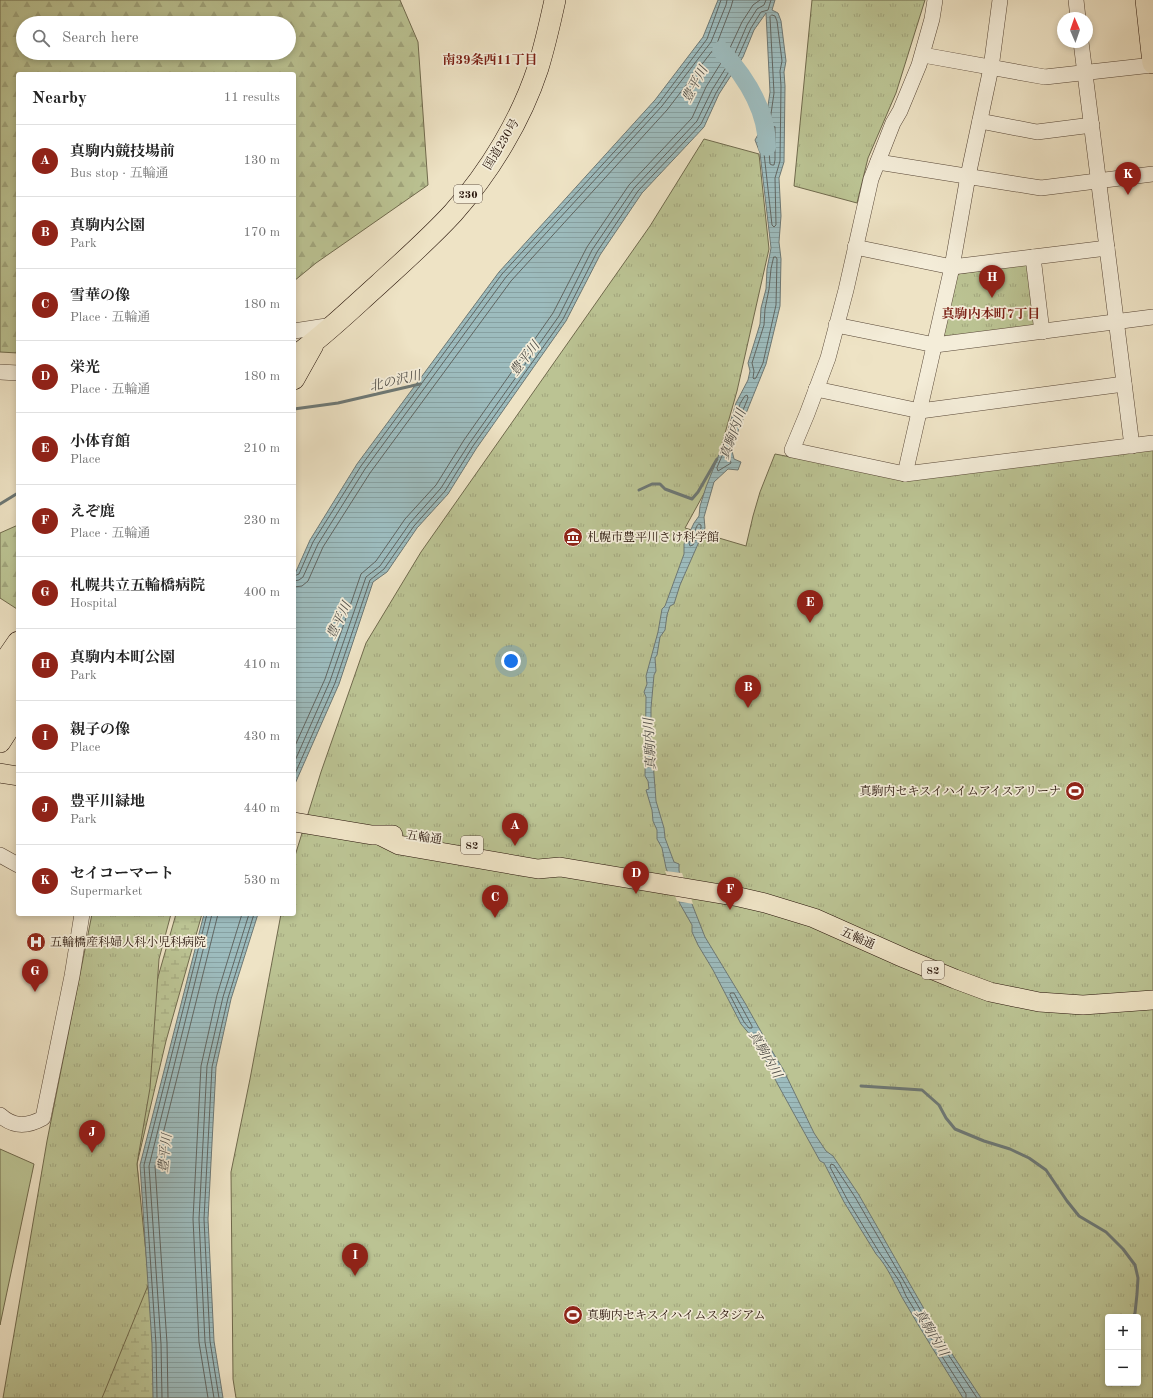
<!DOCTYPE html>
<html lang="en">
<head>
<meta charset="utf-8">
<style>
	body { margin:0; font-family:"Old Standard TT","Noto Serif JP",serif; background:#f2f2f2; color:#222 }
	.controls { position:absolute; right:12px; bottom:12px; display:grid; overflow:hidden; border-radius:4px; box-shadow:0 2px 6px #0003 }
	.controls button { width:36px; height:36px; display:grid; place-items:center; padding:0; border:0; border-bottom:1px solid #e0e0e0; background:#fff; color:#222; font:20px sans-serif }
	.compass { position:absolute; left:1057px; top:12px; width:36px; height:36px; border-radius:50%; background:#fff; box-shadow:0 2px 6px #0003; rotate:358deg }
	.you { position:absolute; left:511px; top:661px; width:14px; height:14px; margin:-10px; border:3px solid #fff; border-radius:50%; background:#1a73e8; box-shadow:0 0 0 6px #1a73e833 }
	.badge { display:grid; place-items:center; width:26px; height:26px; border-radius:50%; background:#8f2418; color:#fff; font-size:13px; font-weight:700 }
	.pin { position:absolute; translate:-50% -33px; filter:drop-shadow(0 1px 2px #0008) }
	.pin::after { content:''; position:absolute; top:21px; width:14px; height:12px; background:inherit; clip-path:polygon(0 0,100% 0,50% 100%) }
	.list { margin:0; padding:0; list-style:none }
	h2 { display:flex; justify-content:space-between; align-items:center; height:52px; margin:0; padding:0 16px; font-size:17px }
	h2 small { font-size:13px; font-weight:400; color:#767676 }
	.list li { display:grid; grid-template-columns:26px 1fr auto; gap:12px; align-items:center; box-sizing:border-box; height:72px; padding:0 16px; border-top:1px solid #e0e0e0 }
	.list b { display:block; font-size:15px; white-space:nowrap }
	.list p { margin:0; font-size:13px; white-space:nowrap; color:#767676 }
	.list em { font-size:13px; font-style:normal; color:#767676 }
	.icon { flex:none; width:22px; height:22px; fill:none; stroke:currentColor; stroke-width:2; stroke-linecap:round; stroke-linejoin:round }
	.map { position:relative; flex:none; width:1153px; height:1398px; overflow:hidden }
	.search { position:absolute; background:#fff; box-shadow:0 2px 6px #0003; left:16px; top:16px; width:280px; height:44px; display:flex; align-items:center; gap:10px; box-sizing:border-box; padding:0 14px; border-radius:22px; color:#767676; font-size:15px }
	.panel { position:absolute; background:#fff; box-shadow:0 2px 6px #0003; left:16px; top:72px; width:280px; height:844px; border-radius:4px }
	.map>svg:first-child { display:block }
	.grass { fill:#bbc393; stroke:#706a4d }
	.forest { fill:url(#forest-firs); stroke:#706a4d; fill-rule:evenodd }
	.wetland { fill:url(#wetland-marsh); stroke:#706a4d }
	.park { fill:url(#park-tufts); stroke:#706a4d; fill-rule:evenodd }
	.water { fill:url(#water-rules); stroke:#6d7875 }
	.pier { fill:#eee3c5 }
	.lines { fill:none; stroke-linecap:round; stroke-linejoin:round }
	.shore { stroke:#616662; stroke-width:1 }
	.stream { stroke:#6d7875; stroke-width:3 }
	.river { stroke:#9dbcbe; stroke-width:18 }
	.minor-casing { stroke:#574636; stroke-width:16 }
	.major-casing { stroke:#251107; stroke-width:20 }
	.highway-casing { stroke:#251107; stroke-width:22 }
	.minor { stroke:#f4edd9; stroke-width:15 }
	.major { stroke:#eee3c5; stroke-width:19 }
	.highway { stroke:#eee3c5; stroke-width:21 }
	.labels { text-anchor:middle; stroke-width:3.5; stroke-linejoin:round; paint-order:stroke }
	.shield { fill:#f4edd9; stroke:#635346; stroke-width:1 }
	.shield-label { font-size:11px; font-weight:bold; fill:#251107 }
	.street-label { font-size:12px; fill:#251107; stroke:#f4edd9 }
	.poi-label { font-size:12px; fill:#251107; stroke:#f4edd9; text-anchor:start }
	.neighbourhood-label { font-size:13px; font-weight:bold; fill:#7a1f14; stroke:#f4edd9 }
	.water-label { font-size:13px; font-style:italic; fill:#4f4d47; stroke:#f4edd9 }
</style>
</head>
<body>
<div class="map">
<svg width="1153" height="1398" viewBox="0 0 1153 1398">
	<defs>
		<pattern id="forest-firs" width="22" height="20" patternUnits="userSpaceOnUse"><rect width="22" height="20" fill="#bbc393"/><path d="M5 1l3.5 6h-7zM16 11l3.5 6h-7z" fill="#a1a67d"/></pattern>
		<pattern id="wetland-marsh" width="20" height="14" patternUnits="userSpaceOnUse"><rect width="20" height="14" fill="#bbc393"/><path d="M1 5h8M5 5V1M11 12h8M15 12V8" fill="none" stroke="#a1a67d"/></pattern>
		<pattern id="park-tufts" width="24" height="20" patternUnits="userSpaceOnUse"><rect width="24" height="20" fill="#bbc393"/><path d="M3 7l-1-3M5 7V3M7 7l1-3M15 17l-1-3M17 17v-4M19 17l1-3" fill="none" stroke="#a1a67d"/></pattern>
		<pattern id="water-rules" width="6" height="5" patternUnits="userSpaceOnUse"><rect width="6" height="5" fill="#9dbcbe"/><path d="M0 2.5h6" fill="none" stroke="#87a1a2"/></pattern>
	</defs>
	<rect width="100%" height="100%" fill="#eee3c5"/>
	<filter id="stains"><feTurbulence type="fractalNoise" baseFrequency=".005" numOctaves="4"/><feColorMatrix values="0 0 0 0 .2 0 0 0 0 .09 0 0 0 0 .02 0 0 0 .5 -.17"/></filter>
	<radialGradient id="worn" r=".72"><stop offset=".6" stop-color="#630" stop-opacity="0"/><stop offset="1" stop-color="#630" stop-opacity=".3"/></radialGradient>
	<polygon class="grass" points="0,1149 34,1164 0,1325"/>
	<g class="forest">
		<path d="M0,0H400L418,42L428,185L316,263L294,281V74H18V353L0,352ZM23,23H289V53H23Z"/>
		<polygon points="18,525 18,609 17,609 0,598 0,533"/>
	</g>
	<polygon class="wetland" points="176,914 202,914 166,1041 137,1164 147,1285 174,1389 175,1398 94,1398 154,991"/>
	<g class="park">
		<polygon points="812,0 925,0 896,93 868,158 857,203 794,186"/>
		<path d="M704,139L759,154L769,249L737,391L712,479L685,528L746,546L753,516L760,492L775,454L906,479L1153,449V1398H236L233,1379L231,1172L250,1079L281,914H294V859L321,772L366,643L421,552L650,226ZM1108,1317H1138V1383H1108Z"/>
		<polygon points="1028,264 1034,326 946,337 943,333 957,274"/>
		<polygon points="92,914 171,914 159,959 150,1088 137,1164 149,1283 102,1398 3,1398 47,1141"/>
	</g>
	<g class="water">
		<path d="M718,0H775L772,10L778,13L781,21L786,61L784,72L785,86L784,162L779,178L781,216L779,242L781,259L780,306L766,364L747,411L739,428L732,451L734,459L741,462L738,470L728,469L714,482L704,517L705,528L680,585L674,604L670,606L667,615L665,630L660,637L657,655L655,658L656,671L654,675L651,708V735L656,801L664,828L665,838L674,862L679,864V871L705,937L745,1003L769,1046L783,1069L814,1133L826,1151L833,1156L859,1195L935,1328L981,1398H963C943,1365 922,1332 903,1299C894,1283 888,1267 876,1254L844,1202L824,1163L820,1161L777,1083L757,1043L741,1024L713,970L698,945L692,932V925L680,904L666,868L662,848L657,839V830L653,821L652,810L646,790L649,789L648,781L645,776L646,697L644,692L647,684L646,676L658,632L662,609L665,606L684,554V544L694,523L699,516L700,506L706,487L726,437L736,403L748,380L750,371L748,363L760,324L761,308L766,289L767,269L771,248L760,153L755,140L766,120L770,92L766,13L754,30L743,57L719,94L704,127L642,193L600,255L566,321L476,449L448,494L417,528L387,572L373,582L339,684L294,786V576L310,540L357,464L499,272L655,100L703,37Z"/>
		<polygon points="204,914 258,914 231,999 216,1067 208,1219 214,1341 223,1398 153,1398 152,1344 140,1165"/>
	</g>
	<polygon class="pier" points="665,871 682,873 693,904 677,901"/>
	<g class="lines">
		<g class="shore">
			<polygon points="772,15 775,16 777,21 782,61 780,71 781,86 780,161 775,178 776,225 774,227 772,225 764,153 760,141 770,121 774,93 770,17"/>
			<polygon points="775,127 775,160 774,165 772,165 770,164 769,151 765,141 772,128"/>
			<polygon points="774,257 776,257 777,259 776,305 763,363 756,378 754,379 753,378 754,371 752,363 764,325 765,309 769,289 771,269"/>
			<polygon points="745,396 747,395 748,398 741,415 738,416 737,414 740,404"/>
			<polygon points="725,450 728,451 731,463 718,471 717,468"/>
			<polygon points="699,524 701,525 701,528 693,545 690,546 689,543 697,526"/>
			<polyline points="294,576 299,574 313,542 361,466 502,274 659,103 707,39 721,0"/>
			<polyline points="294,581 299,580 303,577 318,544 365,469 506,277 662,106 711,42 726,5 727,0"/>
			<polyline points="294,587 302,586 308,581 323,547 370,473 511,281 667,110 716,46 731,7 733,0"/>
			<polyline points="294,748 325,679 361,574 376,561 405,519 436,485 464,440 553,313 587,247 629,185 692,118 706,87 729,50 742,22 753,5 760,0"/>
			<polyline points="294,763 330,681 366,577 380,566 410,523 441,488 469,444 559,316 592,250 634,188 697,121 712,90 735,53 747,25 757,9 764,5 766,0"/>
			<polyline points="294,776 335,683 370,580 384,569 414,526 445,491 473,446 563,319 597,252 638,191 701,124 716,93 739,55 751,28 761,12 768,10 771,0"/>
			<polygon points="731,993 734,993 752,1026 752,1028 749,1028 744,1022 730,995"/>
			<polyline points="157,1398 156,1344 144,1165 207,914"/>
			<polyline points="162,1398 161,1344 149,1166 212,914"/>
			<polyline points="168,1398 167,1343 155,1166 218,914"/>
			<polyline points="208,1398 199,1342 193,1219 201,1066 217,995 242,914"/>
			<polyline points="214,1398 205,1342 199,1219 207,1066 223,997 249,914"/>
			<polyline points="219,1398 210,1341 204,1219 212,1067 228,998 254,914"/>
			<polyline points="966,1398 966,1394 936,1347 925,1327 906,1296 900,1282 879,1252 848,1201 830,1167 831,1164 834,1165 855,1197 932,1330 977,1398"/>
		</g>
		<g class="stream">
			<polyline points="294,409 338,403 420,384"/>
			<polyline points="639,490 652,484 660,484 665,489 692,499 698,492 717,459"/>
			<polyline points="0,504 18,493"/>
			<polyline points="861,1086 922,1090 939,1105 946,1118 955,1129 984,1141 1010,1149 1029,1158 1046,1170 1067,1201 1079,1216 1106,1232 1123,1249 1135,1265 1138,1278 1137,1294 1135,1313 1133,1317"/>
			<polyline points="1122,1383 1122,1385"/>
		</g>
		<path class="river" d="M721,50C745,76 767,110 767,147"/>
		<g class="minor-casing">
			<g id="minor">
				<polyline points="935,0 932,19 919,65 900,111 893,123 871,179 846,290 828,358 807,414 792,450 905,474 1153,443"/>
				<polyline points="1076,0 1078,18"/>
				<polyline points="1081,42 1132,446"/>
				<polyline points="923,55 1045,77 1153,65"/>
				<polyline points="980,121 1037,132 1092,125"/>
				<polyline points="878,162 1041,188 1153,174"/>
				<polyline points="855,247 952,267 1107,248"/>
				<polyline points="1033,257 1042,332"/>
				<polyline points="836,325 935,345 1153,317"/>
				<polyline points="294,331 333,325"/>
				<polyline points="0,372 18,373"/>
				<polyline points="816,389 920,411 1124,384"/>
				<polyline points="905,474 952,267 968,176 991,68 1000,0"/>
				<polyline points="0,855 18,865"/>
				<path d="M0,1115C13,1127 27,1127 43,1118L72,976L82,914"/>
			</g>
		</g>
		<g class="major-casing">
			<g id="major">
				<polyline points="0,773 18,776"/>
				<polyline points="294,822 372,835 393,835"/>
				<polyline points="381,836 399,845 538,869 560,867 739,897 765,903 814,918 904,958 955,979 990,992 1039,1002 1083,1005 1153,1000"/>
			</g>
		</g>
		<g class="highway-casing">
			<g id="highway">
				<polyline points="1146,0 1153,63"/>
				<path d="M294,357C325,335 351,309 379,284C404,261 430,238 453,213C490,171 521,120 538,68C545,45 550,23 555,0"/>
				<polyline points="294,379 313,345"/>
				<polyline points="0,668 18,642"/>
				<polyline points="0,692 18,666"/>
				<polyline points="0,718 18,690"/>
				<polyline points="0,742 18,714"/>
			</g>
		</g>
		<use href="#minor" class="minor"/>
		<use href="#major" class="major"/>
		<use href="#highway" class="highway"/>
	</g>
	<defs>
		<g id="museum-disc" transform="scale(1)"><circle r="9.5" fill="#8f2418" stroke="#f4edd9"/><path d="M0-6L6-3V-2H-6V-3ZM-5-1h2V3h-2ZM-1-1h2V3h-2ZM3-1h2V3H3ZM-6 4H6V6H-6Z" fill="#fff"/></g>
		<g id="stadium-disc" transform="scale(1)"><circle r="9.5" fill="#8f2418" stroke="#f4edd9"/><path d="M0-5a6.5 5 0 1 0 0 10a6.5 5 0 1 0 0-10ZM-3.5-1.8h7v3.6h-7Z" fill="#fff"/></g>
		<g id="hospital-disc" transform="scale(1)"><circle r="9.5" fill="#8f2418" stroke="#f4edd9"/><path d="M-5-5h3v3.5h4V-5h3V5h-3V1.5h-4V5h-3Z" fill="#fff"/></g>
	</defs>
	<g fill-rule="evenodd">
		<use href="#museum-disc" x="573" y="537"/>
		<use href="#stadium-disc" x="1075" y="791"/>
		<use href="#hospital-disc" x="36" y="942"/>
		<use href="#stadium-disc" x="573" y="1315"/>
	</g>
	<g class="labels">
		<g class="shield">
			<rect x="454" y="185" width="28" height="18" rx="3"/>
			<rect x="461" y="836" width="22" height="18" rx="3"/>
			<rect x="922" y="961" width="22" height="18" rx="3"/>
		</g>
		<g class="shield-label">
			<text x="468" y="198">230</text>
			<text x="472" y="849">82</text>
			<text x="933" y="974">82</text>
		</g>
		<g class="street-label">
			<text transform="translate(501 144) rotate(-59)" y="4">国道230号</text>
			<text transform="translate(424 837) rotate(8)" y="4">五輪通</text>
			<text transform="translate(858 938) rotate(24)" y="4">五輪通</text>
		</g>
		<g class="poi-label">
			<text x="587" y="541">札幌市豊平川さけ科学館</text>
			<text x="1061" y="795" text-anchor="end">真駒内セキスイハイムアイスアリーナ</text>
			<text x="50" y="946">五輪橋産科婦人科小児科病院</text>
			<text x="587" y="1319">真駒内セキスイハイムスタジアム</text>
		</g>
		<g class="neighbourhood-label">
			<text x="490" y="64">南39条西11丁目</text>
			<text x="991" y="318">真駒内本町7丁目</text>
		</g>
		<g class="water-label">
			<text transform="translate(694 84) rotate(-62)" y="5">豊平川</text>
			<text transform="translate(524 358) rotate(-52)" y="5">豊平川</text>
			<text transform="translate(395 380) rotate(-13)" y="5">北の沢川</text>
			<text transform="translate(732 434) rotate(-70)" y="5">真駒内川</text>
			<text transform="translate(338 620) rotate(-64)" y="5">豊平川</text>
			<text transform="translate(649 744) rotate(-93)" y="5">真駒内川</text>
			<text transform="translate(766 1054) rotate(60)" y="5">真駒内川</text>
			<text transform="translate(164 1153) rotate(-84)" y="5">豊平川</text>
			<text transform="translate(932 1332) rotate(59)" y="5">真駒内川</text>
		</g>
	</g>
	<rect width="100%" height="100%" filter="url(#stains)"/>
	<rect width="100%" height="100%" fill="url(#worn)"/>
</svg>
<div class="controls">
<button>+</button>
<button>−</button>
</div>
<svg class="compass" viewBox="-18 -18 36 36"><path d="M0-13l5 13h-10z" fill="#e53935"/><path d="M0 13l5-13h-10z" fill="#767676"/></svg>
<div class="you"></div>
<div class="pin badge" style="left:515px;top:846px">A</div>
<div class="pin badge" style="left:748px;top:708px">B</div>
<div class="pin badge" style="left:495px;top:918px">C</div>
<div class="pin badge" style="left:636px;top:894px">D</div>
<div class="pin badge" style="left:810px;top:623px">E</div>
<div class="pin badge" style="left:730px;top:910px">F</div>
<div class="pin badge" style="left:35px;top:992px">G</div>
<div class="pin badge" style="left:992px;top:298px">H</div>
<div class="pin badge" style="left:355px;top:1276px">I</div>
<div class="pin badge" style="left:92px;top:1153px">J</div>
<div class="pin badge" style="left:1128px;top:195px">K</div>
<div class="search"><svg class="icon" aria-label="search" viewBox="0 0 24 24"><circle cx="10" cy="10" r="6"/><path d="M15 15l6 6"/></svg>Search here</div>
<section class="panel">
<h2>Nearby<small>11 results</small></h2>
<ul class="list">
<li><span class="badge">A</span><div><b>真駒内競技場前</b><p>Bus stop · 五輪通</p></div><em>130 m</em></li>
<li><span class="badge">B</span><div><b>真駒内公園</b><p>Park</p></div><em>170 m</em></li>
<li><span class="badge">C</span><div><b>雪華の像</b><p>Place · 五輪通</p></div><em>180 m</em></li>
<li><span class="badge">D</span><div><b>栄光</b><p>Place · 五輪通</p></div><em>180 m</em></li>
<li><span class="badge">E</span><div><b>小体育館</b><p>Place</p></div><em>210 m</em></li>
<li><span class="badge">F</span><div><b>えぞ鹿</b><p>Place · 五輪通</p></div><em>230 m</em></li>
<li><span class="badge">G</span><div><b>札幌共立五輪橋病院</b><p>Hospital</p></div><em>400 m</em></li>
<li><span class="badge">H</span><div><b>真駒内本町公園</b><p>Park</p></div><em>410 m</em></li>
<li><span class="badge">I</span><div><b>親子の像</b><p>Place</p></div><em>430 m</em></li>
<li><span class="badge">J</span><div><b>豊平川緑地</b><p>Park</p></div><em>440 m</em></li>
<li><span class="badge">K</span><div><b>セイコーマート</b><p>Supermarket</p></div><em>530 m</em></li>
</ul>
</section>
</div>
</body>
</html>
